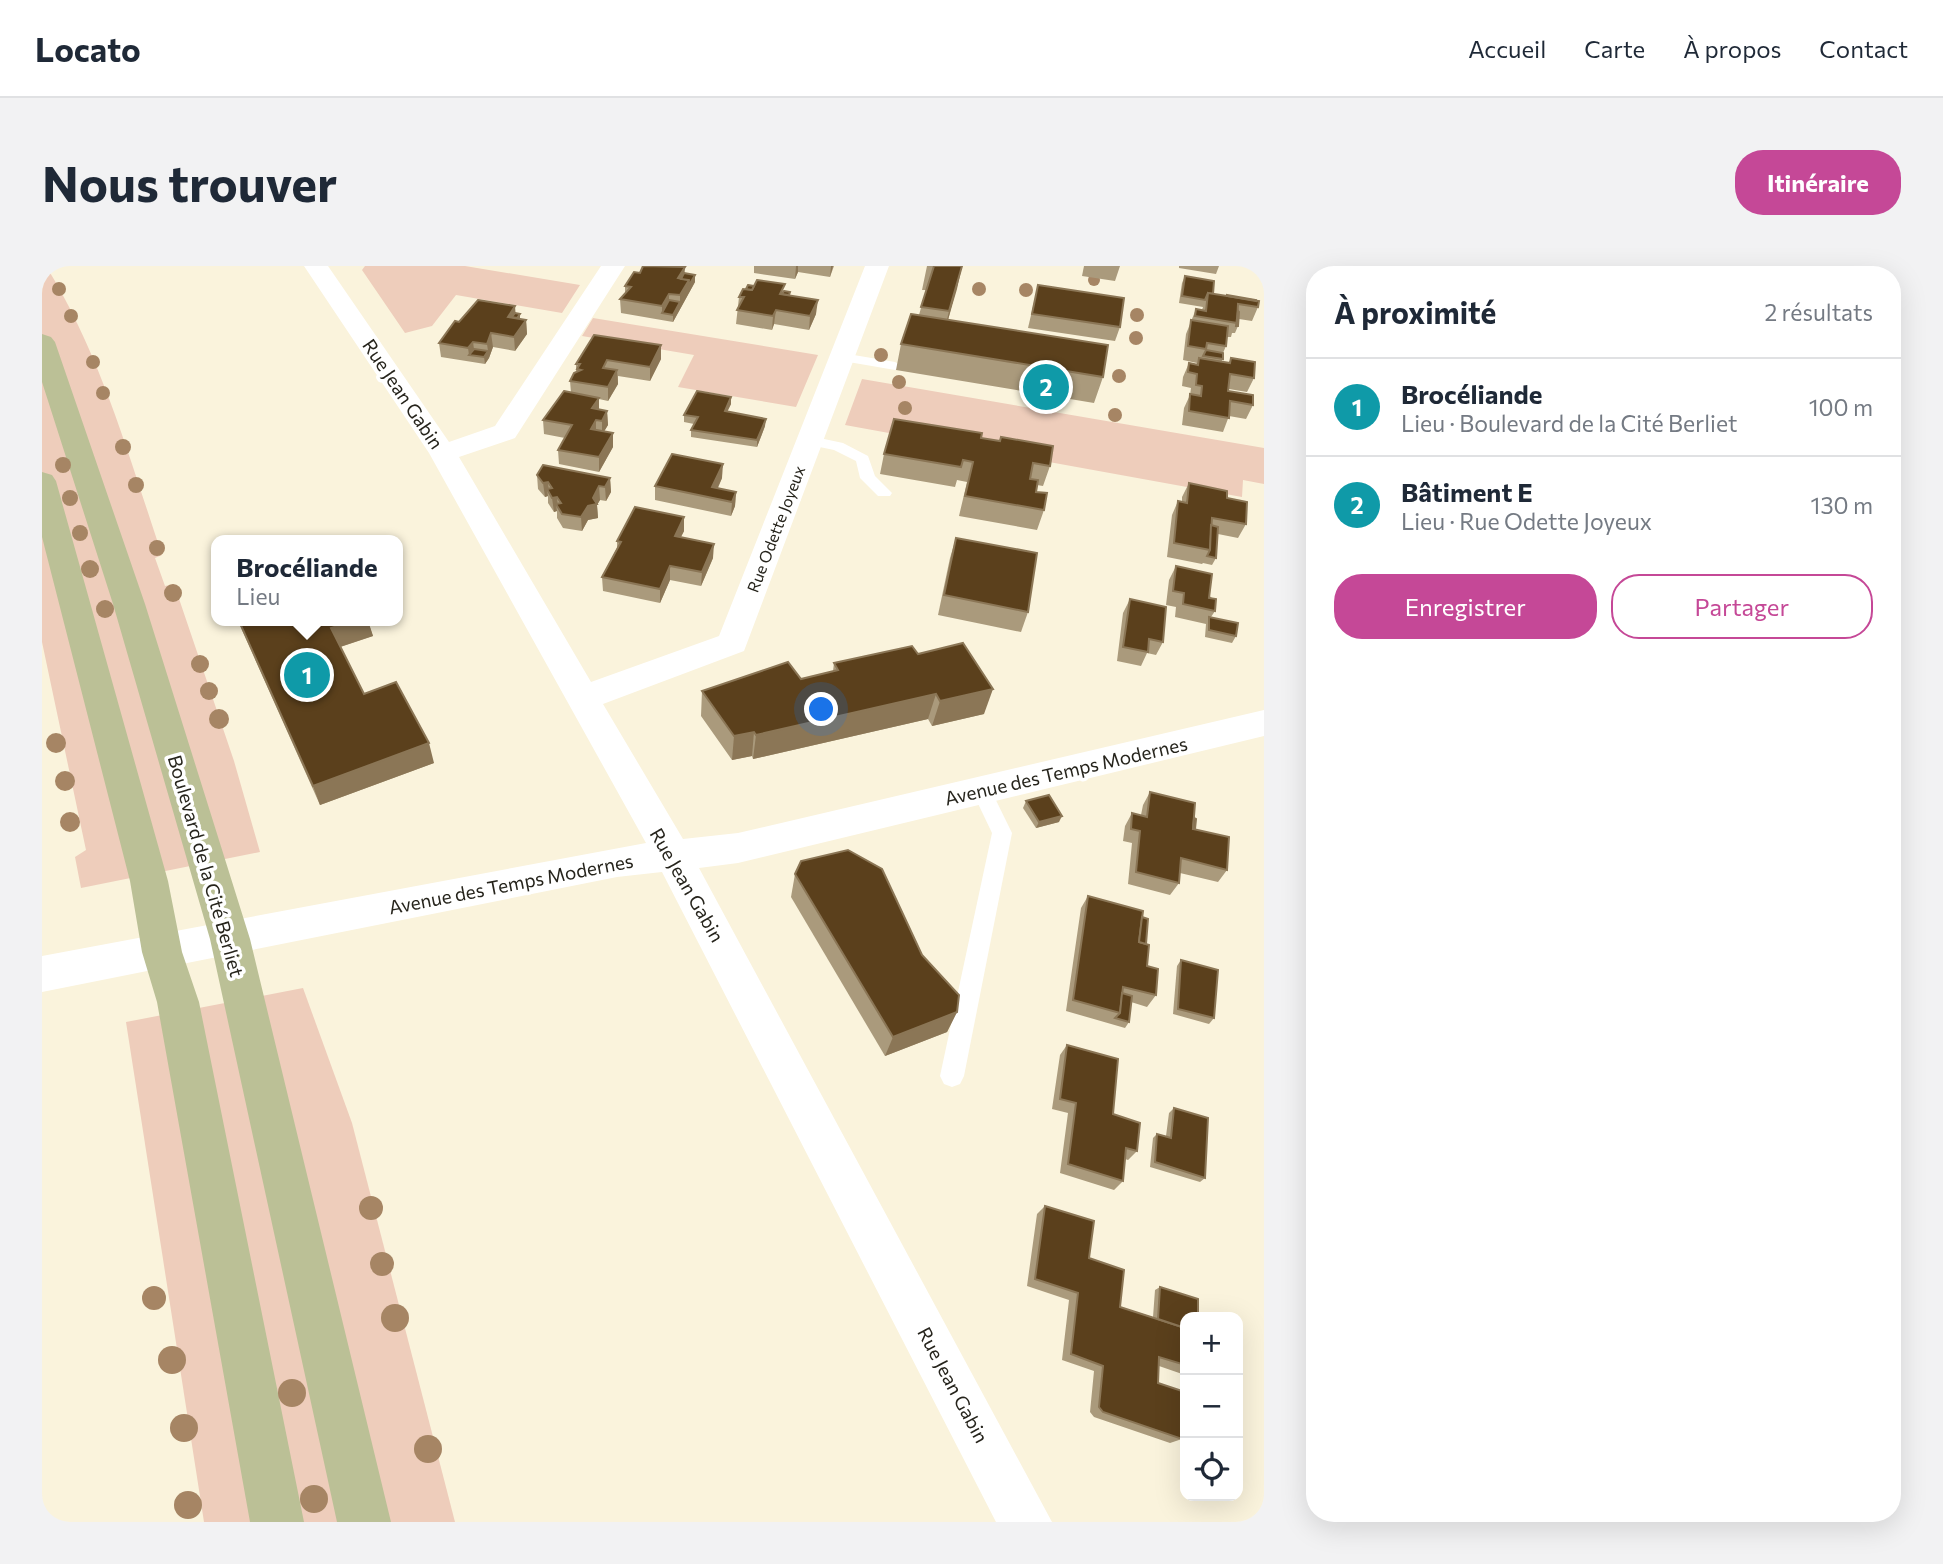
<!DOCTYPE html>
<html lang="fr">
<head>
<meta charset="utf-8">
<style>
	body { margin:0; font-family:Commissioner,sans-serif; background:#f2f2f3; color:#1f2937 }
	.controls { position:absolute; right:21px; bottom:21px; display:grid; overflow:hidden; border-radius:14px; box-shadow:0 7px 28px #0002 }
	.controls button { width:63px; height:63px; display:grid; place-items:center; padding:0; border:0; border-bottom:2px solid #e0e1e3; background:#fff; color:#1f2937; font:35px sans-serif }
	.you { position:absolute; left:780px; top:444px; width:24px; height:24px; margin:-18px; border:5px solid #fff; border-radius:50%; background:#1a73e8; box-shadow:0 0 0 10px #1a73e833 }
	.badge { display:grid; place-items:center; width:46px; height:46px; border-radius:50%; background:#c54897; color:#fff; font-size:23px; font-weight:700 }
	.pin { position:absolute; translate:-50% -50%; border:4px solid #fff; box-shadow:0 2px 7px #0006 }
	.popup { position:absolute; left:169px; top:269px; width:192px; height:91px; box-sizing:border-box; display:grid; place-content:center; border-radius:14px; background:#fff; filter:drop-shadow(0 2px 5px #0005); font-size:23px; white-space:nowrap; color:#747a83 }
	.popup b { font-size:26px; color:#1f2937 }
	.popup::after { content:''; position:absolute; left:50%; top:100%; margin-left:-14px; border:14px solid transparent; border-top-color:#fff }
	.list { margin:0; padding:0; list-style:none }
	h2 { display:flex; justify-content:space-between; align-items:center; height:91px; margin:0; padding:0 28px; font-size:30px }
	h2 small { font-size:23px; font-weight:400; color:#747a83 }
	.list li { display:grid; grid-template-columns:46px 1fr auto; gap:21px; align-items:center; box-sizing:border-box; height:98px; padding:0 28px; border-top:2px solid #e0e1e3 }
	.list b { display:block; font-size:26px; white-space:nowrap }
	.list p { margin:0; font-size:23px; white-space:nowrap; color:#747a83 }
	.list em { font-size:23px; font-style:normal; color:#747a83 }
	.actions { display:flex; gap:14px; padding:21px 28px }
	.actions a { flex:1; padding:16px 0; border:2px solid #c54897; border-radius:28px; text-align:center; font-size:24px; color:#c54897 }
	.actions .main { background:#c54897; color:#fff }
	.icon { flex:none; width:38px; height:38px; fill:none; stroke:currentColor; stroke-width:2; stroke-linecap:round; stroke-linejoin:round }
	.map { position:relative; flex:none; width:1222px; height:1256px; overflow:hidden; border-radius:28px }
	header { display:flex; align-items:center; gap:42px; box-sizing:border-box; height:98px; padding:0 35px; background:#fff; border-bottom:2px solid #e0e1e3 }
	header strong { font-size:33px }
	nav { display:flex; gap:38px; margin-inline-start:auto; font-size:24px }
	.intro { display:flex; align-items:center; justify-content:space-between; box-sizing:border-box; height:168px; padding:0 42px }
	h1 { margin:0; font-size:49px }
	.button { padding:18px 32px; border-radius:28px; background:#c54897; color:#fff; font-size:24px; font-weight:700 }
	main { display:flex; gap:42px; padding:0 42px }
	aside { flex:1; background:#fff; border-radius:28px; box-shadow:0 7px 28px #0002 }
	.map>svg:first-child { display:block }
	.green { fill:#eecdbb }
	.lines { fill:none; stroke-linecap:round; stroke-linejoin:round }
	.lane { fill:#fff; fill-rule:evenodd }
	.street { fill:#fff; fill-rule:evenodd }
	.primary { fill:#bbc096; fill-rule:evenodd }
	.tree { fill:#a68564 }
	.wall { fill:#aa9a7c }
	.shaded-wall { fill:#8b7656 }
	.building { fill:#5b401c; stroke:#8b7656; stroke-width:2 }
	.labels { text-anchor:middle; stroke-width:7; stroke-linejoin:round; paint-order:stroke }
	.far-street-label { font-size:16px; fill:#26241c; stroke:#fff }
	.street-label { font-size:19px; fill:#26241c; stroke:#fff }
</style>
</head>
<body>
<header>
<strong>Locato</strong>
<nav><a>Accueil</a><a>Carte</a><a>À propos</a><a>Contact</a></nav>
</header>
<div class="intro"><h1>Nous trouver</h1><a class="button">Itinéraire</a></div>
<main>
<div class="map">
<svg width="1222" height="1256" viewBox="0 0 1222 1256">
	<rect width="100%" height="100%" fill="#faf3dc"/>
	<g class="green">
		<path d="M0,0H4C59,89 87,191 120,289L113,292L123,320L132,318L192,495L218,586L39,622L33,591L44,584L0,376Z"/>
		<polygon points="323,0 423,0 538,19 520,47 414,29 390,60 363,67 320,4"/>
		<polygon points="551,52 776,89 754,141 636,121 652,89 540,70"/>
		<polygon points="820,113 1222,182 1222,218 1201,214 1200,231 803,159"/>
		<polygon points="261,722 310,857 413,1256 162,1256 84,756"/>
	</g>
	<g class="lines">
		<g class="lane">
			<polygon points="800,87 853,96 860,100 853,104 795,94 795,88"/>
			<polygon points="768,170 801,177 826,190 833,210 850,227 848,230 836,230 818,212 814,195 792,184 763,178 760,175"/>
			<polygon points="940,517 947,520 970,567 922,810 918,818 910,821 902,818 898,810 950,567 930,525 933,520"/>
		</g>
		<polygon class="street" points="262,0 286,0 407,176 453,160 559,0 583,0 473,172 417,191 549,416 677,370 823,0 847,0 702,385 561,438 641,573 696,567 1222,444 1222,470 696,597 657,602 1010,1256 954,1256 620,606 575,611 0,726 0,690 604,577 387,187"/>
		<g class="primary">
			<polygon points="0,68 9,71 13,76 103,338 208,673 349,1256 295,1256 168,673 71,338 0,116"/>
			<polygon points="0,206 10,209 14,215 126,615 140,686 157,736 262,1256 208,1256 115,736 100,686 88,615 0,271"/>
		</g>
	</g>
	<g class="tree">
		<circle cx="1052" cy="14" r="6"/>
		<circle cx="17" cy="23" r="7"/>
		<circle cx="937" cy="23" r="7"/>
		<circle cx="984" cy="24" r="7"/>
		<circle cx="1095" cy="49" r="7"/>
		<circle cx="29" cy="50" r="7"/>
		<circle cx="1094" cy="72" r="7"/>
		<circle cx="839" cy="89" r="7"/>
		<circle cx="51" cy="96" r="7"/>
		<circle cx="1077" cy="110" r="7"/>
		<circle cx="857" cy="116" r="7"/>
		<circle cx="61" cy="127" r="7"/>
		<circle cx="863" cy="142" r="7"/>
		<circle cx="1073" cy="149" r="7"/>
		<circle cx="81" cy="181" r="8"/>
		<circle cx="21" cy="199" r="8"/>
		<circle cx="94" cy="219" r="8"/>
		<circle cx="28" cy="232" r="8"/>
		<circle cx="38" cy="267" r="8"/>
		<circle cx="115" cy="282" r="8"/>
		<circle cx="48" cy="303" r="9"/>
		<circle cx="131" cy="327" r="9"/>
		<circle cx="63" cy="343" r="9"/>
		<circle cx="158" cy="398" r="9"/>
		<circle cx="167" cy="425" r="9"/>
		<circle cx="177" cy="453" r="10"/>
		<circle cx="14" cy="477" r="10"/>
		<circle cx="23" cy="515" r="10"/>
		<circle cx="28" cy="556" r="10"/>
		<circle cx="329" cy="942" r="12"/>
		<circle cx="340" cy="998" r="12"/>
		<circle cx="112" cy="1032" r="12"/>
		<circle cx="353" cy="1052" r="14"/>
		<circle cx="130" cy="1094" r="14"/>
		<circle cx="250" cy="1127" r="14"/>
		<circle cx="142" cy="1162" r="14"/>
		<circle cx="386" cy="1183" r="14"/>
		<circle cx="272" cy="1233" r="14"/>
		<circle cx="146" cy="1239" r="14"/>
	</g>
	<g class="wall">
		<polygon points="712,0 792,0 788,11 756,6 753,13 712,7"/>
		<polygon points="885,0 920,0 906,54 1061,111 1052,137 854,104 859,78 877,49 884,24 880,24"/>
		<polygon points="1042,0 1078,0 1073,15 1040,10"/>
		<polygon points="1137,0 1177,0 1174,8 1137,2"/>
		<polygon points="598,7 642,8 653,16 631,56 579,47 578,33 583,28 583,20"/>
		<polygon points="1143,10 1171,28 1216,41 1210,55 1197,53 1196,60 1193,67 1190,67 1189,71 1185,71 1184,80 1181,87 1180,96 1187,97 1189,92 1212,112 1205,126 1187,123 1186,125 1211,139 1204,153 1187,150 1181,166 1140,159 1142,142 1148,129 1149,122 1140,120 1141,111 1147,97 1154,98 1155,97 1141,94 1144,68 1154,43 1160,44 1161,41 1137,37 1140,17"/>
		<polygon points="996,19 1078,61 1073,75 986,62"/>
		<polygon points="742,25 748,26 748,29 774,48 767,64 732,58 730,64 694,58 697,31"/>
		<polygon points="473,47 478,48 478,53 484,54 485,68 473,85 451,81 447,92 443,98 399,91 397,77 417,56"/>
		<polygon points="552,69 619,93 608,115 576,110 576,118 566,135 557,133 557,144 565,145 566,159 562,165 571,167 571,181 557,206 517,198 516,184 523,172 502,168 501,154 529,127 528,115 534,106 534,98"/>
		<polygon points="689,131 689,138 685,146 723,160 715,181 649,171 649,164 652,158 642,156 642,149"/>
		<polygon points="939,172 1008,200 1001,220 995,219 994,226 1002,244 995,264 917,250 925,216 915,214 913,221 838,208 842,188"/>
		<polygon points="495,209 568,212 569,226 564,235 558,234 555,239 556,252 546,254 540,265 521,262 515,252 515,245 512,246 506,237 506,230 503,231 496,223"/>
		<polygon points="680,212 676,222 694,226 693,240 689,250 613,234 613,220"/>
		<polygon points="1147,217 1185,232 1204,258 1196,272 1176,268 1174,292 1170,299 1161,297 1160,298 1125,291 1130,249 1136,235 1140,236 1140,231"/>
		<polygon points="642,251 642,265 639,271 671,292 659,320 628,314 618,337 561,325 560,311 575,282 575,275"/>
		<polygon points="914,272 986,346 979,366 896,349 908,292"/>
		<polygon points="1134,300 1171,333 1173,345 1169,351 1194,370 1190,377 1163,371 1164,358 1133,351 1134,341 1124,339 1127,314"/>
		<polygon points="1088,333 1121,376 1114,389 1105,387 1099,400 1075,395 1081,347"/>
		<polygon points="196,355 326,355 331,370 298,381 322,428 392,497 278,539"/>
		<polygon points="876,388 942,448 890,460 886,453 711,493 710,490 690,494 659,450 660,425 759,413 791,405 792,397"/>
		<polygon points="1108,526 1152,552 1153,563 1185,604 1176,616 1138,607 1137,617 1128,629 1086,618 1090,577 1081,575 1083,560 1090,547 1099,549 1101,539"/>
		<polygon points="984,535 1017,556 994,562 981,542"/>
		<polygon points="753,608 880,689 915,746 905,766 843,790 749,631"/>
		<polygon points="1046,630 1104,678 1105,700 1114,729 1105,741 1089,736 1087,756 1083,762 1024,745 1039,642"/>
		<polygon points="1139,694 1172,752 1167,758 1131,748 1135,700"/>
		<polygon points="1025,779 1095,885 1086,894 1083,893 1081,915 1072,924 1018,907 1026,847 1010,843 1018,789"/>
		<polygon points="1132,842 1163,912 1158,916 1108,901 1111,872 1115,868 1124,870 1127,847"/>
		<polygon points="1003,940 1047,992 1078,1041 1111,1051 1113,1024 1118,1021 1143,1051 1143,1109 1117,1100 1116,1117 1140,1173 1128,1177 1052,1151 1048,1146 1052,1105 1020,1094 1027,1034 985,1020 995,948"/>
	</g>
	<g class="shaded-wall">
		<polygon points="754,0 756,0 756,6 753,13"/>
		<polygon points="789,0 791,0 788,11"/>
		<polygon points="920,0 915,23 901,71 907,45"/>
		<polygon points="643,1 642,15 636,12"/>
		<polygon points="653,9 653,16 631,56 631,49 638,36 638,29 647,14"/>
		<polygon points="627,28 627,41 620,47 620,40"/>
		<polygon points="776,34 774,48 767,64 768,50"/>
		<polygon points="473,40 474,53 478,48 478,55 466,51"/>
		<polygon points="734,44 732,58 730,64 731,50"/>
		<polygon points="484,54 485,68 473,85 472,71"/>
		<polygon points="449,67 451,81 447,92 443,98 442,91 446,85 445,78"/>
		<polygon points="431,76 433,90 427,89 426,82"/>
		<polygon points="619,79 619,93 608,115 608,101"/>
		<polygon points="575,104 576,118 566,135 566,121"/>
		<polygon points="689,131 689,138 682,152 683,145"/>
		<polygon points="557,132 557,146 550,142"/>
		<polygon points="565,145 566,159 560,169 560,155"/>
		<polygon points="724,153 723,160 715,181 715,174"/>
		<polygon points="554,154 554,168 549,163"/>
		<polygon points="571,167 571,181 557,206 557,191"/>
		<polygon points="681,198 680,212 671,232 670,221"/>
		<polygon points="568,212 569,226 564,235 563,221"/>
		<polygon points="506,216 507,226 505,223 506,230 503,231 501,217"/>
		<polygon points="557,220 558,234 555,239 556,252 546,254 540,265 539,251"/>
		<polygon points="694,226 693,240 689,250 690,236"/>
		<polygon points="515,231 516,242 514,238 515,245 512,246 510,232"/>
		<polygon points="642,251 642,265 632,284 633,270"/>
		<polygon points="672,278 671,292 659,320 660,306"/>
		<polygon points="628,300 628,314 618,337 618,323"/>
		<polygon points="310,355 326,355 331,370 295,382 289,362"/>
		<polygon points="951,423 942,448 890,460 898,435"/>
		<polygon points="894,428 886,453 711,493 714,469"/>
		<polygon points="712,466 710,490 690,494 692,470"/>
		<polygon points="387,477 392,497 278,539 271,520"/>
		<polygon points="1020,550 1017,556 994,562 997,556"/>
		<polygon points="915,746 905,766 843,790 851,771"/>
	</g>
	<g class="building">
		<polygon points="601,0 643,1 636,12 647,14 638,29 627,28 620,40 578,33 589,21 583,20 592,6 598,7"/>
		<polygon points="892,0 920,0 907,45 879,41"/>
		<polygon points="642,7 653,9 646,21 647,14 639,13"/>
		<polygon points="1143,10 1172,15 1171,28 1166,27 1163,34 1140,30"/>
		<polygon points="715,14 743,18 738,28 776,34 768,50 734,44 731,50 695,44 702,31 697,31 701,23 710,24"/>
		<polygon points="706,19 712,20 710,24 704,23"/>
		<polygon points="996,19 1082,32 1078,61 990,48"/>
		<polygon points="742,25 748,26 747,29 740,28"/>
		<polygon points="1166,27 1217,35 1216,41 1196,38 1195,57 1153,50 1154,43 1164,45"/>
		<polygon points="1185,29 1214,34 1214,35 1185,30"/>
		<polygon points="436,34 473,40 466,51 484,54 472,71 449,67 445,78 431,76 426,82 397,77 413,55 417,56"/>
		<polygon points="627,34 638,36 631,49 620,47"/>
		<polygon points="1196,45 1197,46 1196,60 1194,60"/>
		<polygon points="473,47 478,48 475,52 470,51"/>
		<polygon points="869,48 1066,79 1061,111 859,78"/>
		<polygon points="1149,54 1186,60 1184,80 1165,77 1164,83 1146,80"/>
		<polygon points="552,69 619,79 608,101 565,94 561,102 575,104 566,121 528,115 532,107 539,104 535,103 538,98 534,98"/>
		<polygon points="432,83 446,85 442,91 427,89"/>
		<polygon points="1164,84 1181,87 1181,93 1161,90"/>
		<polygon points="1157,92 1188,97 1189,92 1213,96 1212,112 1188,108 1186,125 1211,129 1211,139 1188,135 1187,152 1147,145 1148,128 1159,130 1160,120 1154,119 1155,108 1146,106 1147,97 1156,99"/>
		<polygon points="522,125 557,132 550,142 565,145 560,155 554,154 549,163 571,167 557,191 516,184 530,159 501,154"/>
		<polygon points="655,125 689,131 683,145 724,153 715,174 649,164 656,151 642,149"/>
		<polygon points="852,153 940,167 939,172 958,175 959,171 1011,180 1008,200 991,197 988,213 996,214 994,226 1005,227 1002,244 923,230 931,196 921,194 919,201 842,188"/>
		<polygon points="630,188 681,198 670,221 694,226 690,236 613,220"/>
		<polygon points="501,199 568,212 563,221 557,220 551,232 555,238 546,240 539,251 520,248 514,238 519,237 515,231 510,232 505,223 510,222 506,216 501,217 495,209"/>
		<polygon points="1147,217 1185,225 1185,232 1205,236 1204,258 1170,252 1168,284 1132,277 1136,235 1145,237"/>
		<polygon points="593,241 642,251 633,270 672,278 660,306 628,300 618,323 560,311 579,276 575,275"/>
		<polygon points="1169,259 1176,261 1174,292 1165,290 1168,284"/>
		<polygon points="914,272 995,287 986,346 902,329"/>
		<polygon points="1134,300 1170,308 1167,332 1174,333 1173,345 1141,338 1142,327 1131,325"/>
		<polygon points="1088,333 1124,341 1121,376 1107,373 1106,386 1081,381"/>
		<polygon points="1167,351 1196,357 1194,370 1167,364"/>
		<polygon points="197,355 310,355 289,362 322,428 354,416 387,477 271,520"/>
		<polygon points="921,377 951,423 898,435 894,428 714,469 712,466 692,470 660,425 746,396 759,413 796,404 792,397 870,380 876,388"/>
		<polygon points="1108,526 1153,537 1151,563 1187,571 1185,604 1139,592 1137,617 1094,606 1098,565 1089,563 1090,547 1105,551"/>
		<polygon points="1007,529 1020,550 997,556 984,535"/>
		<polygon points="1152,552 1154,553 1153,563 1151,563"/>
		<polygon points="806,584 840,603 880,689 917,729 915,746 851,771 753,608 759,595"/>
		<polygon points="1046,630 1101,645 1097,676 1107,679 1105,700 1116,703 1114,729 1081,721 1078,747 1031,734"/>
		<polygon points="1100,651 1106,653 1104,678 1097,676"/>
		<polygon points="1139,694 1176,704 1172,752 1136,743"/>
		<polygon points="1080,727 1090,730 1087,756 1073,752 1078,747"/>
		<polygon points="1025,779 1076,793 1071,848 1098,857 1095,885 1084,882 1081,915 1026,898 1034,837 1018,833"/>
		<polygon points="1132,842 1166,852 1163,912 1113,896 1115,868 1129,872"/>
		<polygon points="1003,940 1052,955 1047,992 1082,1004 1078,1041 1143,1062 1143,1099 1117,1091 1116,1117 1143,1126 1140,1173 1061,1146 1057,1141 1061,1100 1029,1088 1036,1027 993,1013"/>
		<polygon points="1118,1021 1156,1033 1156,1051 1143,1051 1143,1062 1116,1053"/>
	</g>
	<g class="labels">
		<g class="far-street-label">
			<text transform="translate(734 263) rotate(-69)" y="6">Rue Odette Joyeux</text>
		</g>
		<g class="street-label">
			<text transform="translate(361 128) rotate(56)" y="7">Rue Jean Gabin</text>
			<text transform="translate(1024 505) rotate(-13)" y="7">Avenue des Temps Modernes</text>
			<text transform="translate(164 600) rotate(74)" y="7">Boulevard de la Cité Berliet</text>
			<text transform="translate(469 618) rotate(-11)" y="7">Avenue des Temps Modernes</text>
			<text transform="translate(645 619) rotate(60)" y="7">Rue Jean Gabin</text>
			<text transform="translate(911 1119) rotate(62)" y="7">Rue Jean Gabin</text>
		</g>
	</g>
</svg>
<div class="controls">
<button>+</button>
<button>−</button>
<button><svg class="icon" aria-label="locate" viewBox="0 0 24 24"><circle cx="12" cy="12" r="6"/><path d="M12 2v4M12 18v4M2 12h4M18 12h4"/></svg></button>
</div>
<div class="you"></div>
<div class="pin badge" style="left:265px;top:409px;background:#0f9aa8">1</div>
<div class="popup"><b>Brocéliande</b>Lieu</div>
<div class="pin badge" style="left:1004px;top:121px;background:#0f9aa8">2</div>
</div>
<aside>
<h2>À proximité<small>2 résultats</small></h2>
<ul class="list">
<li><span class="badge" style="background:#0f9aa8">1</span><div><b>Brocéliande</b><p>Lieu · Boulevard de la Cité Berliet</p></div><em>100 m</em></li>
<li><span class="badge" style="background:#0f9aa8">2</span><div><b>Bâtiment E</b><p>Lieu · Rue Odette Joyeux</p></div><em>130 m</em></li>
</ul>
<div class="actions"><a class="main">Enregistrer</a><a>Partager</a></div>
</aside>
</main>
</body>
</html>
